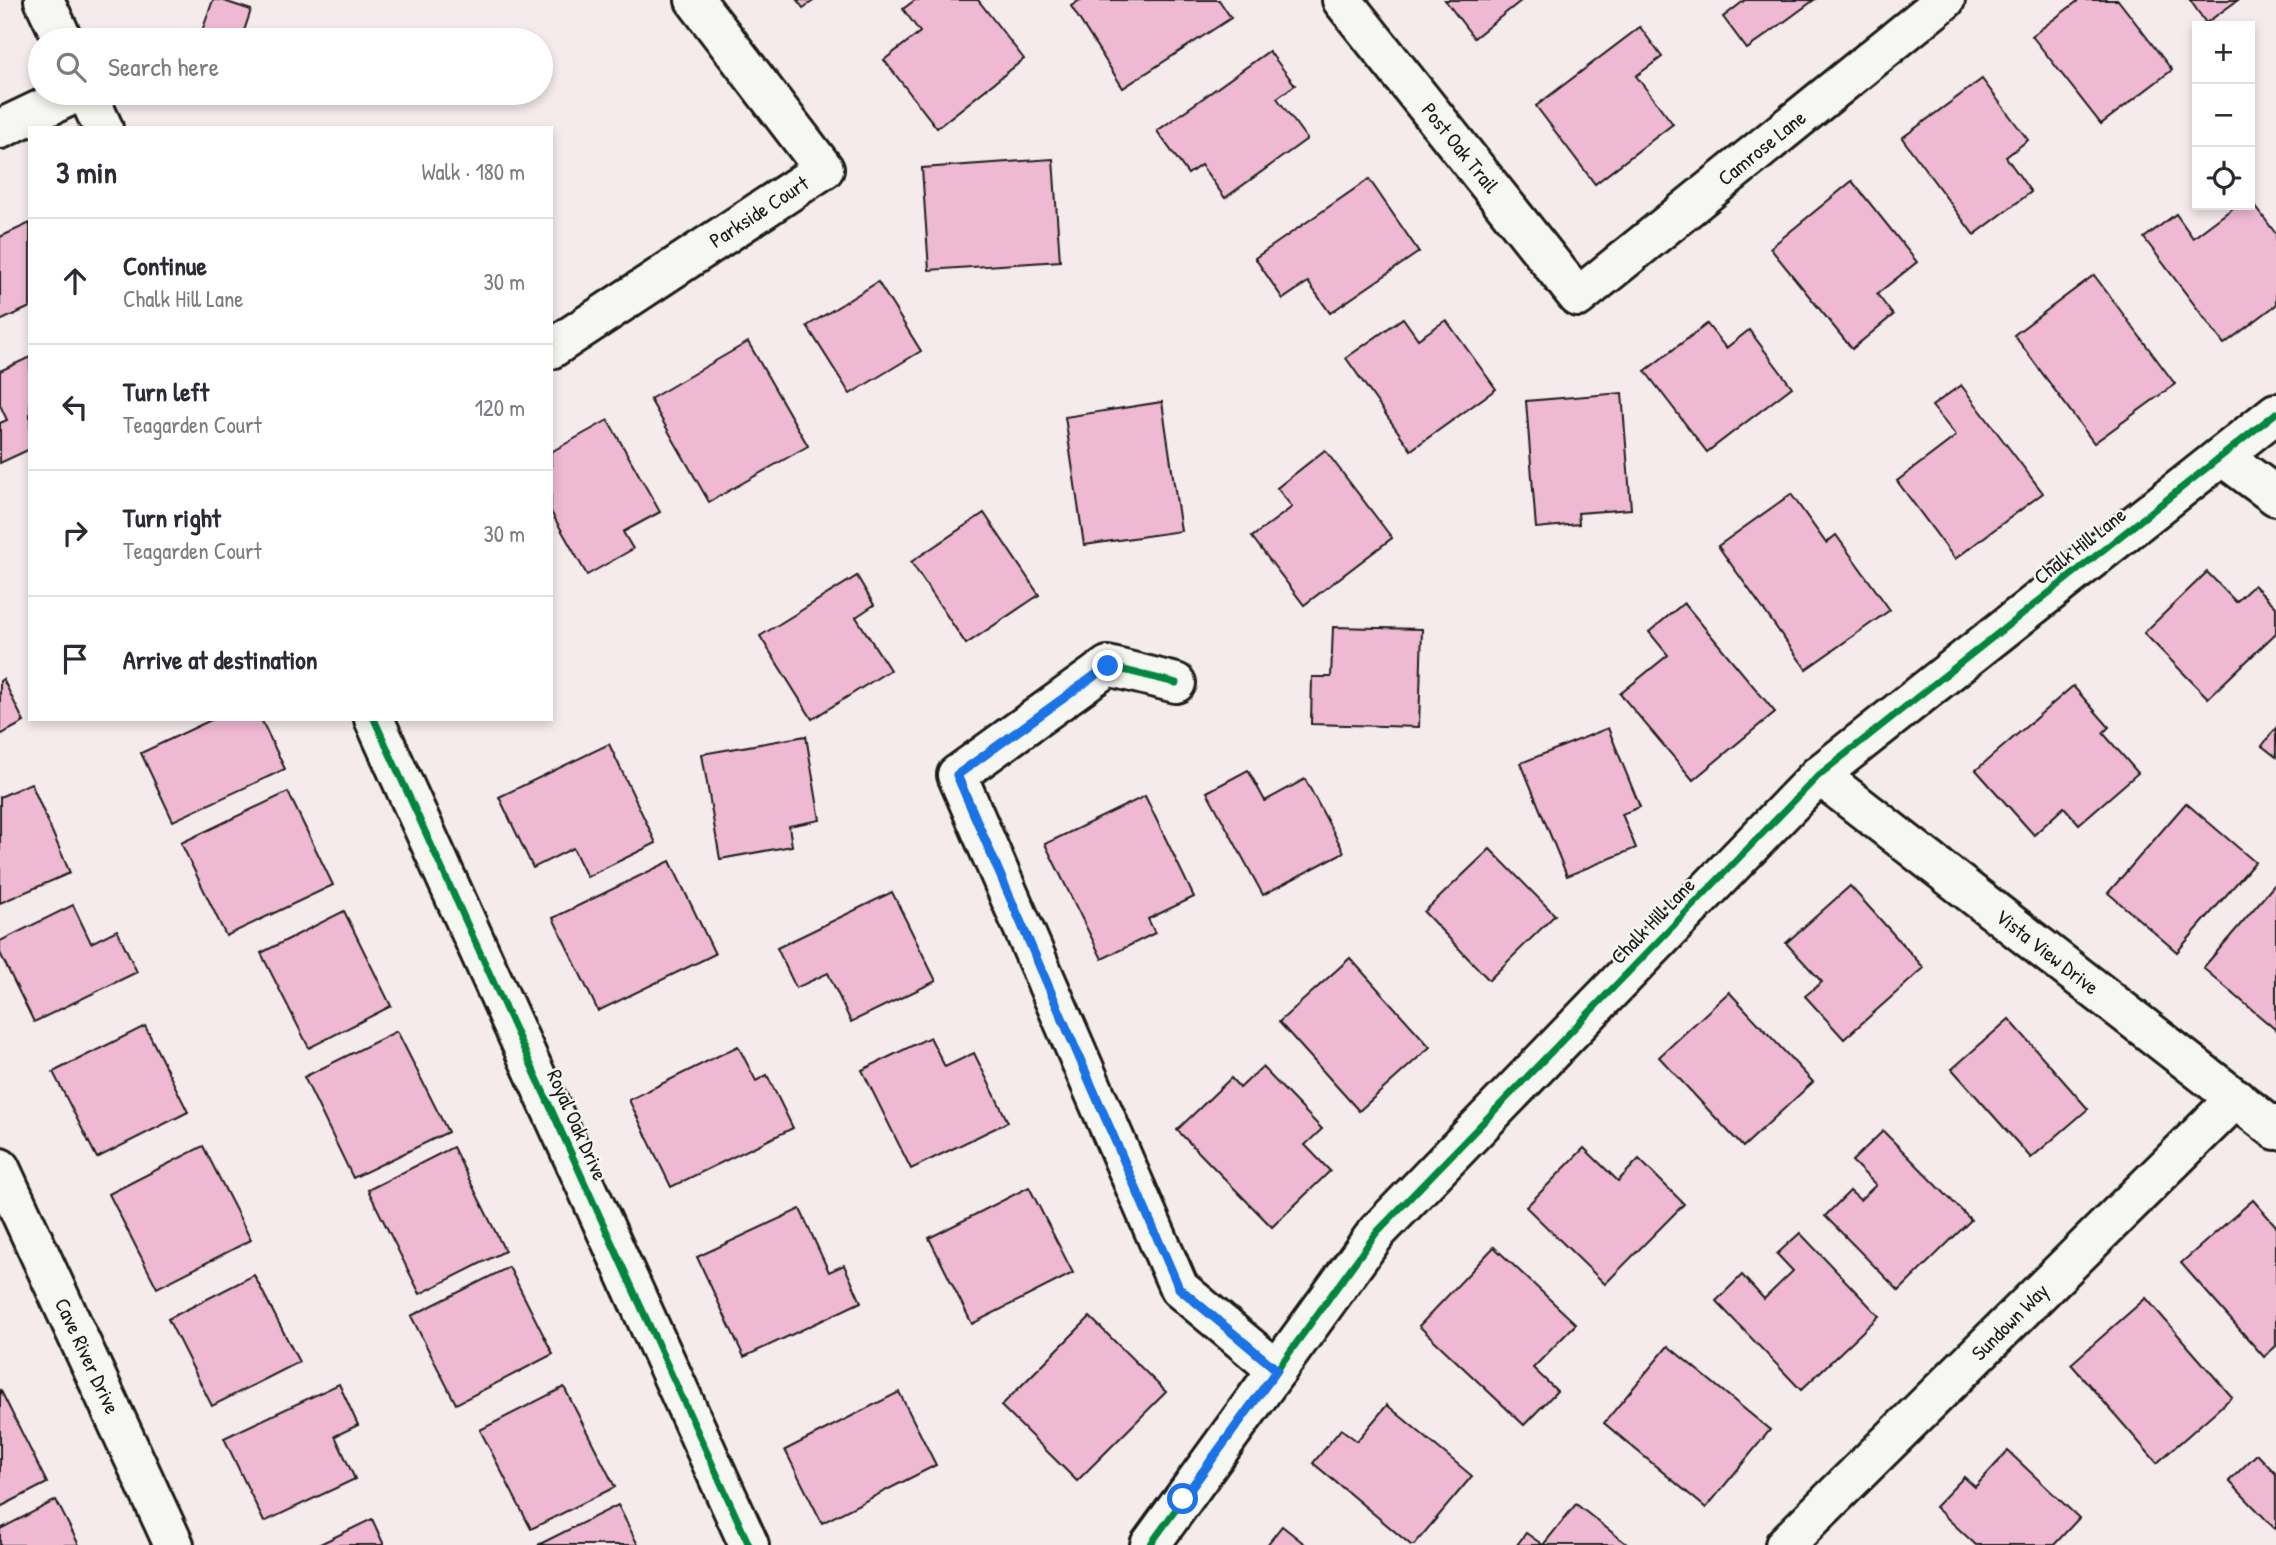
<!DOCTYPE html>
<html lang="en">
<head>
<meta charset="utf-8">
<style>
	body { margin:0; font-family:"Patrick Hand",sans-serif; background:#f2f2f3; color:#2b2b33 }
	.controls { position:absolute; right:21px; top:21px; display:grid; overflow:hidden; border-radius:0px; box-shadow:0 4px 10px #0003 }
	.controls button { width:63px; height:63px; display:grid; place-items:center; padding:0; border:0; border-bottom:2px solid #e1e1e2; background:#fff; color:#2b2b33; font:35px sans-serif }
	.stop { position:absolute; width:21px; height:21px; margin:-16px; border:5px solid #1a73e8; border-radius:50%; background:#fff }
	.stop.end { background:#1a73e8; border-color:#fff; box-shadow:0 2px 7px #0008 }
	.list { margin:0; padding:0; list-style:none }
	h2 { display:flex; justify-content:space-between; align-items:center; height:91px; margin:0; padding:0 28px; font-size:30px }
	h2 small { font-size:23px; font-weight:400; color:#7c7c81 }
	.list li { display:grid; grid-template-columns:46px 1fr auto; gap:21px; align-items:center; box-sizing:border-box; height:126px; padding:0 28px; border-top:2px solid #e1e1e2 }
	.list b { display:block; font-size:26px; white-space:nowrap }
	.list p { margin:0; font-size:23px; white-space:nowrap; color:#7c7c81 }
	.list em { font-size:23px; font-style:normal; color:#7c7c81 }
	.icon { flex:none; width:38px; height:38px; fill:none; stroke:currentColor; stroke-width:2; stroke-linecap:round; stroke-linejoin:round }
	.map { position:relative; flex:none; width:2276px; height:1545px; overflow:hidden }
	.search { position:absolute; background:#fff; box-shadow:0 4px 10px #0003; left:28px; top:28px; width:525px; height:77px; display:flex; align-items:center; gap:18px; box-sizing:border-box; padding:0 24px; border-radius:38px; color:#7c7c81; font-size:26px }
	.panel { position:absolute; background:#fff; box-shadow:0 4px 10px #0003; left:28px; top:126px; width:525px; height:595px; border-radius:0px }
	.map>svg:first-child { display:block }
	.building { fill:#efb9d3; stroke:#1c1c1c; stroke-width:2 }
	.lines { fill:none; stroke-linecap:round; stroke-linejoin:round }
	.minor-casing { stroke:#1c1c1c; stroke-width:44 }
	.minor { stroke:#f6f6f2; stroke-width:38 }
	.cycleway-casing { stroke:#f6f6f2; stroke-width:11 }
	.cycleway { stroke:#00873e; stroke-width:7 }
	.route { stroke:#1a73e8; stroke-width:9 }
	.labels { text-anchor:middle; stroke-width:5; stroke-linejoin:round; paint-order:stroke }
	.street-label { font-size:21px; fill:#1c1c1c; stroke:#f6f6f2 }
</style>
</head>
<body>
<div class="map">
<svg width="2276" height="1545" viewBox="0 0 2276 1545">
	<rect width="100%" height="100%" fill="#f5eaec"/>
	<filter id="ink" filterUnits="userSpaceOnUse"><feTurbulence type="fractalNoise" baseFrequency=".0143" numOctaves="2"/><feDisplacementMap in="SourceGraphic" scale="14" xChannelSelector="R" yChannelSelector="G"/><feConvolveMatrix kernelMatrix="1 2 1 2 8 2 1 2 1" color-interpolation-filters="sRGB"/></filter>
	<g filter="url(#ink)">
		<g class="building">
			<polygon points="213,0 221,0 251,10 241,40 220,40 201,34"/>
			<polygon points="797,0 815,0 803,8"/>
			<polygon points="915,0 978,0 1024,59 937,128 884,60 920,32 903,9"/>
			<polygon points="1080,0 1219,0 1231,18 1123,88 1071,6"/>
			<polygon points="1445,0 1522,0 1474,38"/>
			<polygon points="1745,0 1814,0 1747,49 1723,17"/>
			<polygon points="2079,0 2118,0 2172,70 2101,124 2032,36"/>
			<polygon points="2190,0 2238,0 2206,23"/>
			<polygon points="1640,27 1662,57 1636,76 1673,124 1595,184 1536,106"/>
			<polygon points="1269,51 1295,85 1277,98 1307,139 1225,198 1201,165 1188,174 1157,131"/>
			<polygon points="1982,79 2028,140 2006,157 2031,192 1974,235 1902,138"/>
			<polygon points="1053,159 1060,261 929,270 922,168"/>
			<polygon points="1369,179 1419,252 1330,313 1308,282 1283,299 1255,258"/>
			<polygon points="1852,181 1917,262 1877,294 1893,315 1852,349 1770,248"/>
			<polygon points="2250,199 2276,234 2276,305 2224,344 2144,238 2176,214 2193,238 2237,205 2250,205"/>
			<polygon points="30,223 30,307 0,321 0,237"/>
			<polygon points="2094,275 2175,384 2094,443 2014,335"/>
			<polygon points="878,282 921,351 850,394 807,326"/>
			<polygon points="1403,318 1418,339 1446,320 1496,389 1411,450 1346,358"/>
			<polygon points="1707,324 1726,348 1749,330 1792,387 1707,452 1645,371"/>
			<polygon points="748,342 808,446 709,502 650,399"/>
			<polygon points="30,357 30,449 0,463 0,423 7,420 0,405 0,371"/>
			<polygon points="1961,385 2043,493 1955,559 1897,481 1956,436 1932,406"/>
			<polygon points="1622,393 1631,509 1578,513 1579,524 1536,528 1526,401"/>
			<polygon points="1162,402 1181,531 1084,545 1065,417"/>
			<polygon points="608,420 660,512 623,532 633,549 587,575 551,512 551,452"/>
			<polygon points="1325,450 1392,538 1304,605 1252,537 1292,507 1277,488"/>
			<polygon points="1791,494 1826,543 1836,535 1890,610 1806,669 1718,546"/>
			<polygon points="984,513 1039,595 966,644 911,562"/>
			<polygon points="2207,572 2236,602 2254,585 2276,607 2276,633 2208,698 2144,633"/>
			<polygon points="857,576 874,605 856,617 890,670 812,719 760,636"/>
			<polygon points="1684,603 1775,712 1693,780 1620,694 1668,655 1649,632"/>
			<polygon points="1333,627 1422,629 1419,727 1311,724 1312,677 1331,677"/>
			<polygon points="3,679 24,722 0,735 0,681"/>
			<polygon points="2073,686 2109,727 2103,733 2138,773 2079,824 2064,807 2034,835 1976,770"/>
			<polygon points="213,719 261,719 285,769 173,821 141,753"/>
			<polygon points="1608,728 1640,807 1622,814 1636,848 1567,876 1521,763"/>
			<polygon points="2276,728 2276,757 2262,746"/>
			<polygon points="806,736 820,820 789,826 792,846 720,859 702,754"/>
			<polygon points="609,744 656,843 587,877 573,848 533,868 499,797"/>
			<polygon points="1248,770 1265,801 1305,779 1344,852 1263,895 1207,792"/>
			<polygon points="31,783 70,873 0,903 0,797"/>
			<polygon points="288,792 333,885 226,936 181,843"/>
			<polygon points="1145,796 1194,897 1148,919 1155,933 1102,959 1045,844"/>
			<polygon points="2186,803 2255,862 2177,952 2108,893"/>
			<polygon points="1490,849 1555,915 1489,980 1424,912"/>
			<polygon points="670,861 715,954 598,1011 553,918"/>
			<polygon points="2276,883 2276,1030 2203,968"/>
			<polygon points="1850,886 1924,968 1844,1039 1805,996 1822,982 1786,943"/>
			<polygon points="892,892 936,981 851,1022 828,973 796,988 777,948"/>
			<polygon points="73,905 91,943 117,930 137,972 34,1022 0,953 0,941"/>
			<polygon points="344,911 391,1006 309,1048 261,953"/>
			<polygon points="1350,958 1430,1047 1359,1111 1279,1022"/>
			<polygon points="1729,992 1813,1082 1743,1147 1659,1057"/>
			<polygon points="2009,1019 2088,1109 2031,1158 1952,1069"/>
			<polygon points="145,1026 188,1112 97,1158 53,1072"/>
			<polygon points="397,1031 448,1132 353,1178 304,1077"/>
			<polygon points="930,1037 945,1067 974,1053 1008,1122 911,1169 862,1070"/>
			<polygon points="738,1046 756,1081 767,1075 793,1128 671,1187 629,1100"/>
			<polygon points="1262,1067 1322,1129 1305,1145 1330,1171 1272,1227 1177,1130 1231,1078 1240,1088"/>
			<polygon points="1883,1131 1971,1220 1899,1291 1825,1216 1850,1191 1860,1200 1876,1185 1852,1161"/>
			<polygon points="203,1146 251,1240 157,1288 109,1194"/>
			<polygon points="453,1147 505,1251 420,1294 368,1190"/>
			<polygon points="1584,1148 1618,1181 1639,1159 1684,1204 1605,1284 1526,1207"/>
			<polygon points="1029,1187 1073,1273 972,1324 929,1238"/>
			<polygon points="2253,1200 2276,1226 2276,1346 2264,1357 2181,1263"/>
			<polygon points="800,1209 829,1272 844,1265 861,1302 744,1357 697,1257"/>
			<polygon points="1800,1233 1879,1316 1801,1390 1716,1301 1742,1275 1764,1299 1793,1271 1777,1254"/>
			<polygon points="1494,1247 1576,1324 1533,1368 1557,1391 1524,1425 1419,1326"/>
			<polygon points="509,1267 553,1354 456,1404 411,1316"/>
			<polygon points="254,1275 299,1362 212,1406 168,1319"/>
			<polygon points="2146,1298 2232,1397 2157,1463 2071,1364"/>
			<polygon points="1090,1317 1166,1392 1077,1481 1001,1406"/>
			<polygon points="1668,1346 1770,1430 1706,1508 1604,1423"/>
			<polygon points="339,1384 358,1425 335,1436 355,1479 264,1522 224,1438"/>
			<polygon points="564,1387 615,1487 531,1529 480,1430"/>
			<polygon points="0,1389 47,1483 0,1507"/>
			<polygon points="899,1392 936,1465 822,1523 785,1450"/>
			<polygon points="1387,1405 1472,1476 1414,1545 1411,1545 1313,1463 1341,1429 1357,1441"/>
			<polygon points="2008,1451 2079,1518 2054,1545 1976,1545 1935,1507 1964,1477 1975,1487"/>
			<polygon points="2257,1454 2276,1474 2276,1530 2229,1481"/>
			<polygon points="56,1500 79,1545 0,1545 0,1529"/>
			<polygon points="1576,1504 1628,1545 1543,1545"/>
			<polygon points="618,1505 638,1545 538,1545"/>
			<polygon points="372,1519 384,1545 318,1545"/>
			<polygon points="1282,1526 1306,1545 1267,1545"/>
			<polygon points="1526,1533 1543,1545 1517,1545"/>
		</g>
		<g class="lines">
			<g class="minor-casing">
				<g id="minor">
					<polyline points="44,0 63,40"/>
					<polyline points="1342,0 1578,297 1945,0"/>
					<polyline points="87,93 103,128"/>
					<polyline points="0,129 76,93"/>
					<polyline points="551,349 824,169 695,0"/>
					<polyline points="2222,456 2276,496"/>
					<polyline points="1176,683 1108,666 957,775 1179,1288 1277,1370"/>
					<polyline points="374,719 749,1545"/>
					<polyline points="1819,775 2276,1130"/>
					<polyline points="0,1168 174,1545"/>
					<polyline points="1150,1545 1377,1232 1819,775 2276,413"/>
					<polyline points="1785,1545 2236,1098"/>
				</g>
			</g>
			<use href="#minor" class="minor"/>
			<g class="cycleway-casing">
				<g id="cycleway">
					<polyline points="1176,683 1108,666 957,775 1179,1288 1277,1370"/>
					<polyline points="374,719 749,1545"/>
					<polyline points="1150,1545 1377,1232 1819,775 2276,413"/>
				</g>
			</g>
			<use href="#cycleway" class="cycleway"/>
		</g>
	</g>
	<g class="lines" filter="url(#ink)">
		<polyline class="route" points="1108,666 957,775 1179,1288 1277,1370 1183,1499"/>
	</g>
	<g class="labels">
		<g class="street-label">
			<text transform="translate(1460 148) rotate(51)" y="7">Post Oak Trail</text>
			<text transform="translate(1762 148) rotate(-39)" y="7">Camrose Lane</text>
			<text transform="translate(759 212) rotate(-33)" y="7">Parkside Court</text>
			<text transform="translate(2080 546) rotate(-38)" y="7">Chalk Hill Lane</text>
			<text transform="translate(1653 921) rotate(-46)" y="7">Chalk Hill Lane</text>
			<text transform="translate(2047 952) rotate(38)" y="7">Vista View Drive</text>
			<text transform="translate(577 1125) rotate(66)" y="7">Royal Oak Drive</text>
			<text transform="translate(2010 1322) rotate(-45)" y="7">Sundown Way</text>
			<text transform="translate(87 1356) rotate(65)" y="7">Cave River Drive</text>
		</g>
	</g>
</svg>
<div class="controls">
<button>+</button>
<button>−</button>
<button><svg class="icon" aria-label="locate" viewBox="0 0 24 24"><circle cx="12" cy="12" r="6"/><path d="M12 2v4M12 18v4M2 12h4M18 12h4"/></svg></button>
</div>
<div class="stop" style="left:1183px;top:1499px"></div>
<div class="stop end" style="left:1108px;top:666px"></div>
<div class="search"><svg class="icon" aria-label="search" viewBox="0 0 24 24"><circle cx="10" cy="10" r="6"/><path d="M15 15l6 6"/></svg>Search here</div>
<section class="panel">
<h2>3 min<small>Walk · 180 m</small></h2>
<ul class="list">
<li><svg class="icon" aria-label="ahead" viewBox="0 0 24 24"><path d="M12 20V5M6 11l6-6 6 6"/></svg><div><b>Continue</b><p>Chalk Hill Lane</p></div><em>30 m</em></li>
<li><svg class="icon" aria-label="left" viewBox="0 0 24 24"><path d="M17 20v-9H6M10 6l-5 5 5 5"/></svg><div><b>Turn left</b><p>Teagarden Court</p></div><em>120 m</em></li>
<li><svg class="icon" aria-label="right" viewBox="0 0 24 24"><path d="M7 20v-9h11M14 6l5 5-5 5"/></svg><div><b>Turn right</b><p>Teagarden Court</p></div><em>30 m</em></li>
<li><svg class="icon" aria-label="arrive" viewBox="0 0 24 24"><path d="M6 21V4h12l-3 4 3 4H6"/></svg><div><b>Arrive at destination</b></div></li>
</ul>
</section>
</div>
</body>
</html>
